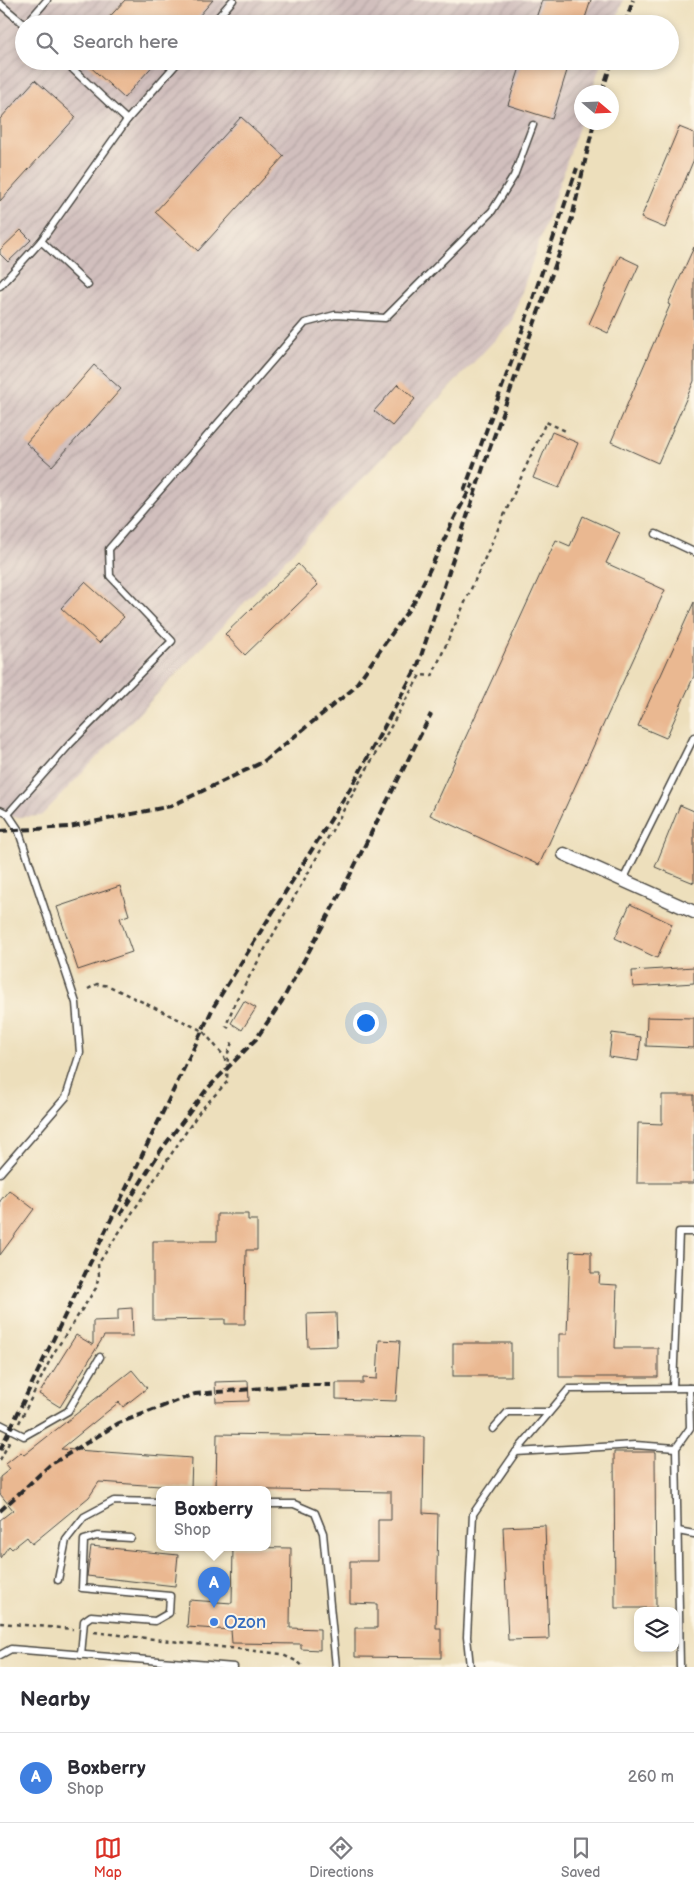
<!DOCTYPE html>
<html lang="en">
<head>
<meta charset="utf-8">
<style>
	body { margin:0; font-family:"Balsamiq Sans",sans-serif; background:#f2f2f3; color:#2b2b33 }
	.controls { position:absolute; right:15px; bottom:15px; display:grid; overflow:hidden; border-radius:10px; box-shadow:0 2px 8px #0003 }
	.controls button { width:45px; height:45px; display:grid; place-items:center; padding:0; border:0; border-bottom:1px solid #e1e1e2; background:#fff; color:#2b2b33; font:25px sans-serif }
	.compass { position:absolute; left:574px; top:85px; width:45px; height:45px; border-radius:50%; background:#fff; box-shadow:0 2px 8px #0003; rotate:109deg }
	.you { position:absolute; left:365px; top:1022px; width:18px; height:18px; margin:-12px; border:4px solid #fff; border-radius:50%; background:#1a73e8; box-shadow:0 0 0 8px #1a73e833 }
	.badge { display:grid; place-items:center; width:32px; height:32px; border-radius:50%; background:#d93025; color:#fff; font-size:16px; font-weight:700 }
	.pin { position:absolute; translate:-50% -41px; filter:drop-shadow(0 1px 2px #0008) }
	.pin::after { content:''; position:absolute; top:26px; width:18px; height:15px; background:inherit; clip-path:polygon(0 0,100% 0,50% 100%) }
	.popup { position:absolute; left:156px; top:1486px; width:115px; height:65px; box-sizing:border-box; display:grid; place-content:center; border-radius:10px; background:#fff; filter:drop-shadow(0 1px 4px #0005); font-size:16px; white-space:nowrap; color:#7c7c81 }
	.popup b { font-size:19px; color:#2b2b33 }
	.popup::after { content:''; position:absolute; left:50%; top:100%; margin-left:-10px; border:10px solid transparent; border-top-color:#fff }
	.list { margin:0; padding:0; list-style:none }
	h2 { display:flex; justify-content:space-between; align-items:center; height:65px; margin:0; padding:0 20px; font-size:21px }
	h2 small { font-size:16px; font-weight:400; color:#7c7c81 }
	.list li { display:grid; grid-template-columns:32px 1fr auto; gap:15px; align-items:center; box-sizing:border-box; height:90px; padding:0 20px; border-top:1px solid #e1e1e2 }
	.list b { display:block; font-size:19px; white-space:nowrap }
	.list p { margin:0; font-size:16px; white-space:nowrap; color:#7c7c81 }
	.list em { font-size:16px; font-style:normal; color:#7c7c81 }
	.icon { flex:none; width:28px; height:28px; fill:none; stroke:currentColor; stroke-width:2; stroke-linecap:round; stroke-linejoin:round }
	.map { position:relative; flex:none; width:694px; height:1667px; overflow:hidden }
	.search { position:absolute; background:#fff; box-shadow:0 2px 8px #0003; left:15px; right:15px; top:15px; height:55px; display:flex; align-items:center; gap:12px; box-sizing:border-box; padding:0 18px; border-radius:28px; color:#7c7c81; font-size:19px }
	.sheet { height:155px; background:#fff }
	nav { display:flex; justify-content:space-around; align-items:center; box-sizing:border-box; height:70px; border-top:1px solid #e1e1e2; background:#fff; font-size:14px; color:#7c7c81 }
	nav a { display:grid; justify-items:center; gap:2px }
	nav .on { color:#d93025 }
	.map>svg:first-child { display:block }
	.industrial { fill:url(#industrial-furrows) }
	.building { fill:#eab891 }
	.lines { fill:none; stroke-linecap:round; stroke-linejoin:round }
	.lane-casing { stroke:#484641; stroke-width:9 }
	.street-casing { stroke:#484641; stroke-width:15 }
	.path { stroke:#484641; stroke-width:2.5; stroke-dasharray:4 4; stroke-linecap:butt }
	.lane { stroke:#fff; stroke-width:6 }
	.street { stroke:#fff; stroke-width:12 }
	.rail { stroke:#2b2b2b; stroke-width:4; stroke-dasharray:8 4; stroke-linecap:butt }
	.shop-dot { fill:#3f7fe0; stroke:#fcf5e5; stroke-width:2 }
	.labels { text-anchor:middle; stroke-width:4; stroke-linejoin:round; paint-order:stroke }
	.shop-label { font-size:18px; fill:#366cbe; stroke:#fcf5e5; text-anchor:start }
</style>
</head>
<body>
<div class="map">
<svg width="694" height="1667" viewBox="0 0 694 1667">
	<defs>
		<pattern id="industrial-furrows" width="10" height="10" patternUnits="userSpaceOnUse" patternTransform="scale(1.25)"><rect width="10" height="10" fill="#d1bfbd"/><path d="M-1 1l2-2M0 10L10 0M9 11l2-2" fill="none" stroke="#b4a4a3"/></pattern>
	</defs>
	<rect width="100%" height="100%" fill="#fcf5e5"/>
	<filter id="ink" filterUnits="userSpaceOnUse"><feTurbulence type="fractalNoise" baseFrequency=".02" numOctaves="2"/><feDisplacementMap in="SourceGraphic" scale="10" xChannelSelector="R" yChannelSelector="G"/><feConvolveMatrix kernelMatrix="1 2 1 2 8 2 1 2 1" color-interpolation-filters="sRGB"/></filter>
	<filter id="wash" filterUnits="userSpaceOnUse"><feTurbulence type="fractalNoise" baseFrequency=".0096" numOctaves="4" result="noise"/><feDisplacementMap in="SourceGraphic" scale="20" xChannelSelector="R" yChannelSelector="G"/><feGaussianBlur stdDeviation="1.12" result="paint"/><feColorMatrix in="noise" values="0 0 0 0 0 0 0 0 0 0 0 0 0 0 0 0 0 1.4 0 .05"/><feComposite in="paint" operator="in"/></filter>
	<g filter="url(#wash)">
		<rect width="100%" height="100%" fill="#eddfbc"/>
		<polygon class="industrial" points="0,0 623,0 615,24 24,24 24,61 602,61 591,92 582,92 581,121 511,323 41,816 0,818"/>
		<g id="blocks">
			<g class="building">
				<polygon points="125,0 213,0 192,24 103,24"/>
				<polygon points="542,0 591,0 583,24 534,24"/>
				<polygon points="84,61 157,61 124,98"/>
				<polygon points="522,61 570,61 552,119 508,105"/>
				<polygon points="35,80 76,117 0,201 0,119"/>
				<polygon points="241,117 284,156 198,251 155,212"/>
				<polygon points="679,127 694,133 694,159 665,228 641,218"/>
				<polygon points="21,230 31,240 8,262 0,254 0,250"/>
				<polygon points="694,247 694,381 658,463 611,442 670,305 668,304"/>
				<polygon points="620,256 639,265 608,333 589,324"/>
				<polygon points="94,365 121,389 52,466 26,443"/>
				<polygon points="398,384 415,399 392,426 374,411"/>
				<polygon points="552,432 578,443 559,488 533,478"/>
				<polygon points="583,516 620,533 606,563 665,590 539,865 430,815 556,540 570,546"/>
				<polygon points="298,564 318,585 245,655 225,634"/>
				<polygon points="85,582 124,617 99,643 61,608"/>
				<polygon points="694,602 694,676 666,738 638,726"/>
				<polygon points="680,805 694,811 694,883 655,867"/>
				<polygon points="120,886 129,915 120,918 132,952 78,970 57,907"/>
				<polygon points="630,904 672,924 657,958 615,938"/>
				<polygon points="694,967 694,983 633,987 632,971"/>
				<polygon points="244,1001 256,1008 242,1030 231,1023"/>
				<polygon points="647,1017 694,1018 694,1048 646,1046"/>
				<polygon points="612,1033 641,1037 638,1061 609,1057"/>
				<polygon points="662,1095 694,1095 694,1183 637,1183 638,1123 662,1124"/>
				<polygon points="9,1190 34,1209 0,1255 0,1201"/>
				<polygon points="217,1214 248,1214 248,1220 257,1220 257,1250 246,1250 245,1324 225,1324 225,1319 153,1320 153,1241 217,1241"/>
				<polygon points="570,1251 591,1252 591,1273 600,1273 599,1284 617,1285 615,1348 658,1348 658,1377 559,1377 559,1334 567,1334"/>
				<polygon points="132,1308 133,1336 104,1336 60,1407 39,1394 76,1335 93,1345 93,1321 118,1320 118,1309"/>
				<polygon points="336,1313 337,1346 308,1347 307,1314"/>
				<polygon points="379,1340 400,1341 396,1401 336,1399 336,1383 363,1383 363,1378 377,1379"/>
				<rect x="453" y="1343" width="58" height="33"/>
				<polygon points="132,1370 147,1388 123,1407 119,1402 61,1449 192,1458 191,1488 99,1482 89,1497 32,1544 27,1537 12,1549 9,1546 0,1558 0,1520 13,1510 0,1494 0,1477 10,1469 6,1464 21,1452 24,1455"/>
				<polygon points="248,1381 249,1401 216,1402 215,1382"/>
				<polygon points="217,1434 424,1437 423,1513 438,1514 436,1628 441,1628 441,1658 355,1657 355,1628 377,1628 377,1604 350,1603 350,1561 378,1561 378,1520 391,1520 391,1492 216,1489"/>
				<polygon points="614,1452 655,1452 656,1608 615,1608"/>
				<polygon points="545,1525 549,1639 508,1640 503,1527"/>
				<polygon points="91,1546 178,1555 175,1586 87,1576"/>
				<polygon points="233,1547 291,1548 290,1628 320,1629 320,1650 301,1649 301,1644 232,1643 231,1630 187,1627 189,1600 232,1603"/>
			</g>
		</g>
	</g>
	<g filter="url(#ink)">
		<use href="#blocks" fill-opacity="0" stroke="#484641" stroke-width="1"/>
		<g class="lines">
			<g class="lane-casing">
				<g id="lane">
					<polyline points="0,4 24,24"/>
					<polyline points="26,24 47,0"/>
					<polyline points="212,24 233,0"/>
					<polyline points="64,61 127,120 179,61"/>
					<polyline points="88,285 41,241 127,120"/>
					<polyline points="0,286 41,241"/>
					<polyline points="656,534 694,552"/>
					<polyline points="0,810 8,814 18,829 76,1003 80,1053 66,1097 0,1173"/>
					<polyline points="8,814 70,744 172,641 110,576 109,549 305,323 335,315 385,318 492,211 514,176 533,125"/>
					<polyline points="623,880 694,737"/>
					<polyline points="673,1388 679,1232 694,1232"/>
					<polyline points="0,1424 24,1436 68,1411 100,1357"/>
					<polyline points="493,1429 508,1412 549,1412"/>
					<polyline points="516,1452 635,1445 676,1448"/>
					<polyline points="268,1504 294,1504 315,1513 323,1533 336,1667"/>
					<polyline points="678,1531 694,1534"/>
					<polyline points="58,1580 66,1540 84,1517 114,1501 160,1502"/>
					<polyline points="0,1655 11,1649 234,1667"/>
					<polyline points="81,1655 84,1621 91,1616 155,1621 169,1613 170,1596 82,1588 84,1540 97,1536 131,1538"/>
					<polyline points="470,1667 467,1637 473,1514 516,1452 569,1389 694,1388"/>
					<polyline points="680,1667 676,1448 690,1428 689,1388"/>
				</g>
			</g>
			<g class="street-casing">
				<polyline id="street" points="564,854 694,912"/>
			</g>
			<g class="path">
				<polyline points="88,989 97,984 109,986 203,1031 223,1055 227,1065"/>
				<polyline points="229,1028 226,1026 235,1002 420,675 432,676 546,422 568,432"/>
				<polyline points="19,1423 53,1354 96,1288 99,1275 98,1264 200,1111 227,1082 228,1053 233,1040"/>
				<polyline points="0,1460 10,1441"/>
				<polyline points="0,1623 73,1629"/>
				<polyline points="94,1632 281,1654 298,1662 304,1667"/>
			</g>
			<use href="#lane" class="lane"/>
			<use href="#street" class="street"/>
			<g class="rail">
				<polyline points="625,24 633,0"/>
				<polyline points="602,92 612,61"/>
				<polyline points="464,491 515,352 577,168"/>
				<polyline points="0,831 69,827 171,806 263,762 353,689 414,602 455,517 473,484"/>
				<polyline points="120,1215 161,1150 207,1089 256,1039 282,1001 348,879 431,714"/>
				<polyline points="0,1450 214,1006 353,784 418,665 486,459 572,218 594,122"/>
				<polyline points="0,1511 50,1465 119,1423 195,1394 298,1385 331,1385"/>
			</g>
		</g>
	</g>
	<circle class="shop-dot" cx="214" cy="1622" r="5"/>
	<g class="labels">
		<g class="shop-label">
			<text x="224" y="1628">Ozon</text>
		</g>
	</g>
</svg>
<div class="controls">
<button><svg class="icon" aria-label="layers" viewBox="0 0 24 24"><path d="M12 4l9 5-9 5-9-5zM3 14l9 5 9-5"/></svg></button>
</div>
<svg class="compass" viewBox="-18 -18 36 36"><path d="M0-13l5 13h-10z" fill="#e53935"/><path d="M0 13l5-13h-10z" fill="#7c7c81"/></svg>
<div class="you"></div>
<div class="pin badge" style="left:214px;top:1608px;background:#3f7fe0">A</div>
<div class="popup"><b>Boxberry</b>Shop</div>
<div class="search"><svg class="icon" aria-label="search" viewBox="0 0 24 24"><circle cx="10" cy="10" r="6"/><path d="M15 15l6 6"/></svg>Search here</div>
</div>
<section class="sheet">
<h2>Nearby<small></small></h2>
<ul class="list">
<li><span class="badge" style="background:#3f7fe0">A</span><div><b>Boxberry</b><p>Shop</p></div><em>260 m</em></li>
</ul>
</section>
<nav>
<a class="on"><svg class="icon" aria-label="map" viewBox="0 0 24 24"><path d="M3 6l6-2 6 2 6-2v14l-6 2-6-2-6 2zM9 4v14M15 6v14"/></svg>Map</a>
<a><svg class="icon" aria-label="directions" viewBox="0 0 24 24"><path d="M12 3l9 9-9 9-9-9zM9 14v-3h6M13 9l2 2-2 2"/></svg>Directions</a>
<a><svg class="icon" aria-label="saved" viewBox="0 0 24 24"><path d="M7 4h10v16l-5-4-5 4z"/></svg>Saved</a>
</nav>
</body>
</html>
